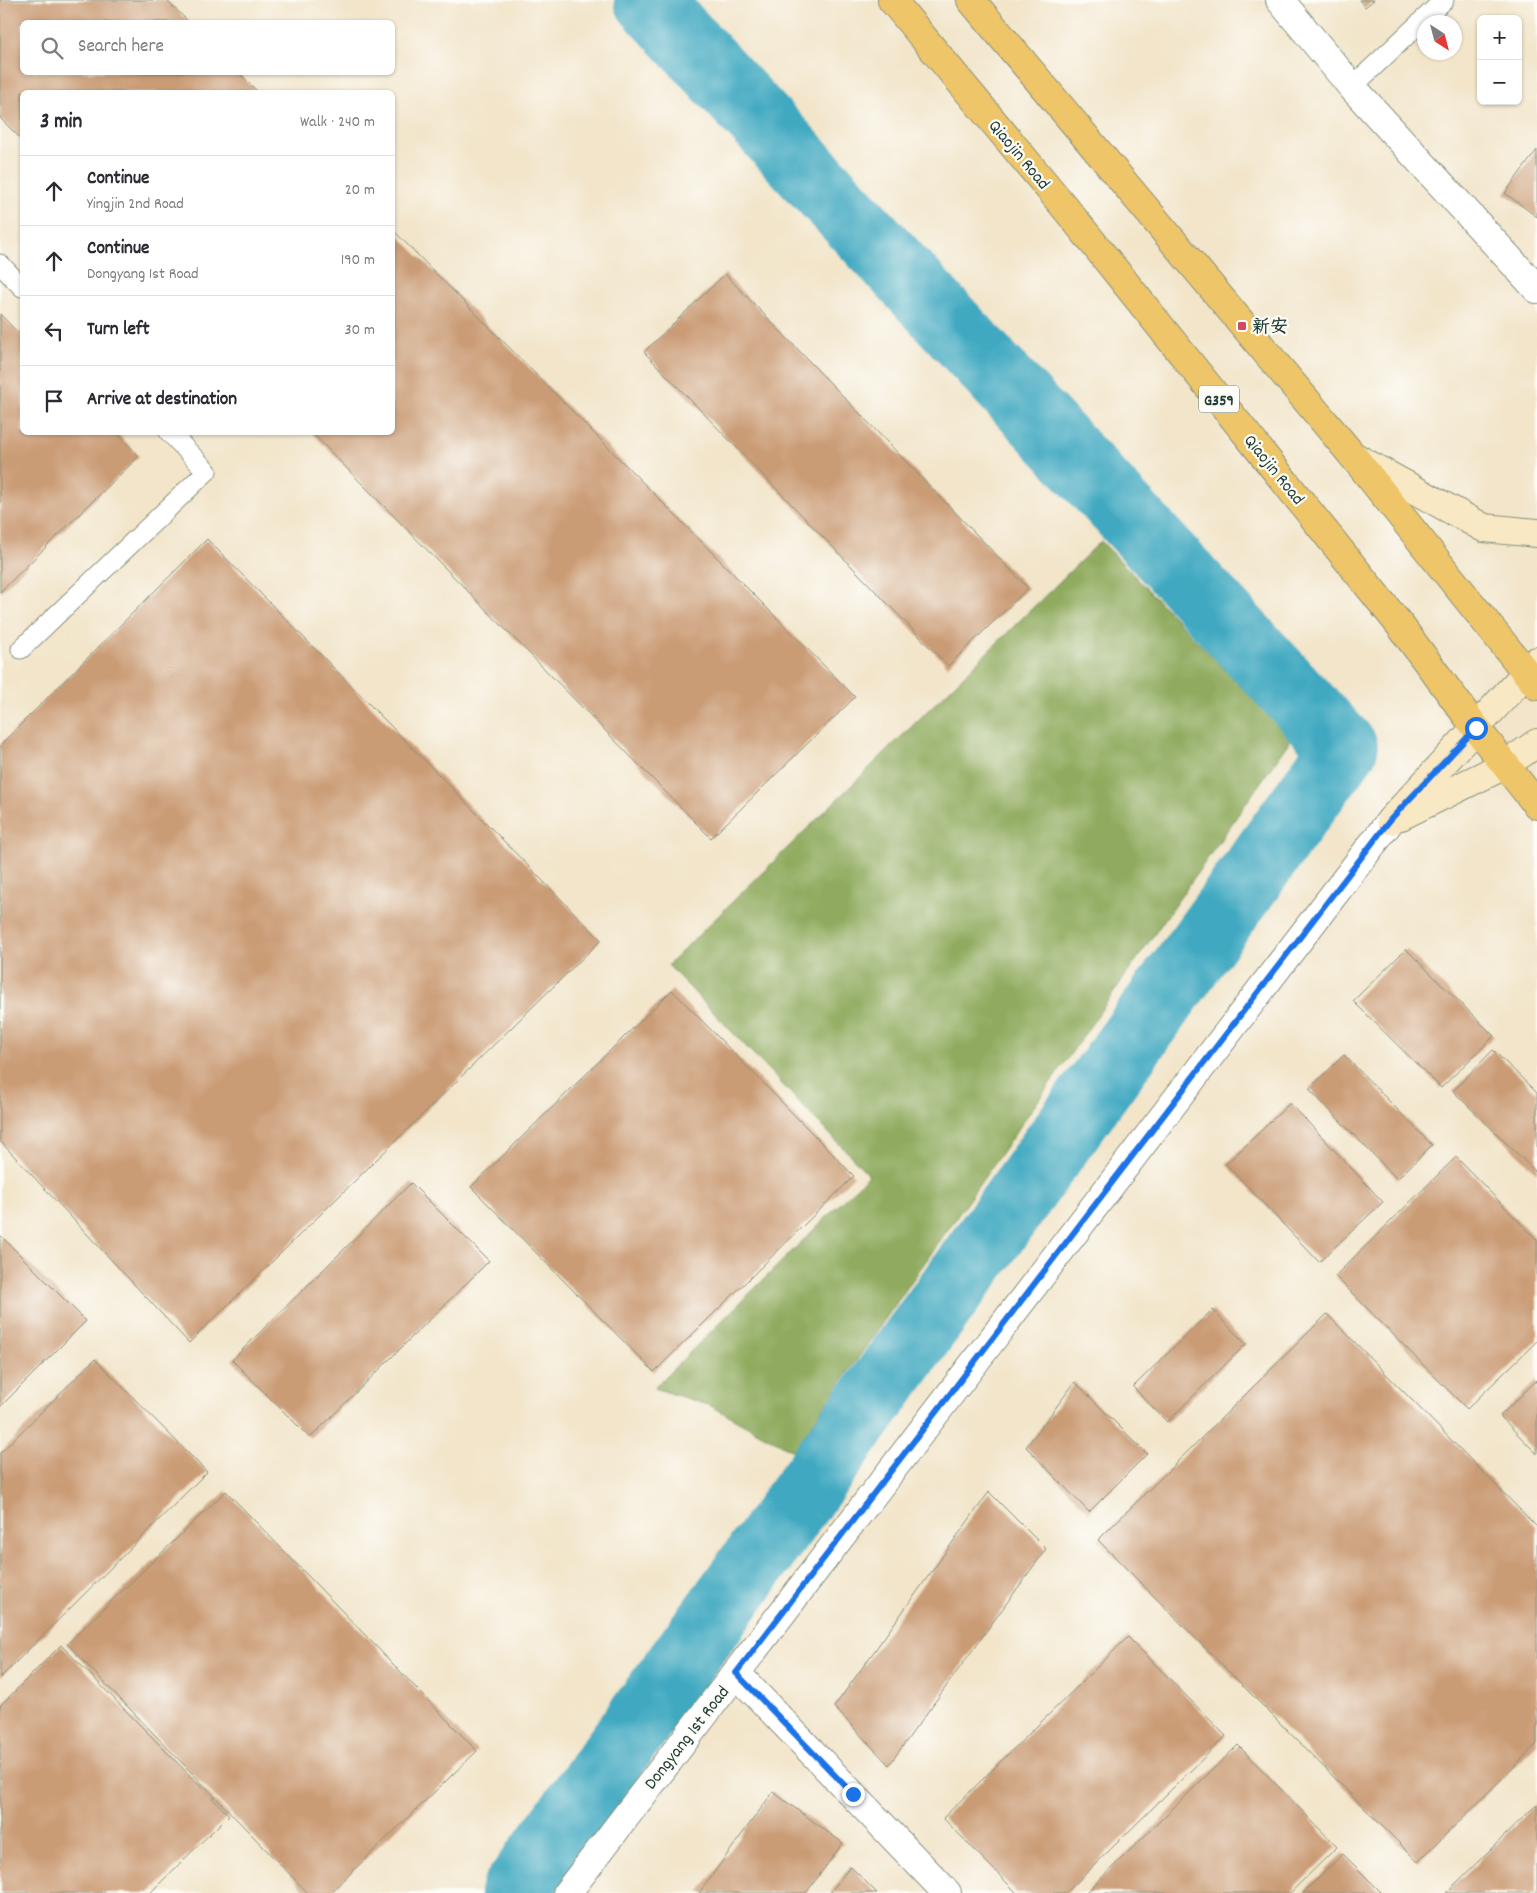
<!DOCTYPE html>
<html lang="en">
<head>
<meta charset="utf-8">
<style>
	body { margin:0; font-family:Dekko,"LXGW WenKai TC",sans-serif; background:#f2f2f3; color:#2b2b33 }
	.controls { position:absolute; right:15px; top:15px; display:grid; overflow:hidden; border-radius:8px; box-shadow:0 1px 4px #0004 }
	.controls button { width:45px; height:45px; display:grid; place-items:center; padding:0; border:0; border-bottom:1px solid #e1e1e2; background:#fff; color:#2b2b33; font:25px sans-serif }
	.compass { position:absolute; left:1417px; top:15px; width:45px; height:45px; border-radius:50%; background:#fff; box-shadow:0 1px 4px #0004; rotate:144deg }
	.stop { position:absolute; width:15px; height:15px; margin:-11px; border:4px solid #1a73e8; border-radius:50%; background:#fff }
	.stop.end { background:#1a73e8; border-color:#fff; box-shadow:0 1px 5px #0008 }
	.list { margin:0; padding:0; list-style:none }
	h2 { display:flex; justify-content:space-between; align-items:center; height:65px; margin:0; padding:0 20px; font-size:21px }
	h2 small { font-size:16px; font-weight:400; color:#7c7c81 }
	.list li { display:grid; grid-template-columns:32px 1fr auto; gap:15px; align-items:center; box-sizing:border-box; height:70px; padding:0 20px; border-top:1px solid #e1e1e2 }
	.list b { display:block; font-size:19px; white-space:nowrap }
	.list p { margin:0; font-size:16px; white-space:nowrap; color:#7c7c81 }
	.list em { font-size:16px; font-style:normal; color:#7c7c81 }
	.icon { flex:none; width:28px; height:28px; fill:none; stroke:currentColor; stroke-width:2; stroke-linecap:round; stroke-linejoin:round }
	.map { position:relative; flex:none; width:1537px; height:1893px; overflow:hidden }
	.search { position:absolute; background:#fff; box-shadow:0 1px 4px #0004; left:20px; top:20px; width:375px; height:55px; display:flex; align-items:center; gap:12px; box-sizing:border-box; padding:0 18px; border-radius:8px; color:#7c7c81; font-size:19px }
	.panel { position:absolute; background:#fff; box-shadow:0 1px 4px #0004; left:20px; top:90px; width:375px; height:345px; border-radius:8px }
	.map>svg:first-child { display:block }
	.forest { fill:#90ab5e; stroke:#587449 }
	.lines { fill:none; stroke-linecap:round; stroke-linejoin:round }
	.river { stroke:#41a9c1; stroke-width:68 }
	.building { fill:#ca9c76 }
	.lane-casing { stroke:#88917f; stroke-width:21 }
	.street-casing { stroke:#88917f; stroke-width:30 }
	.secondary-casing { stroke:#88917f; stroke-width:30 }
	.highway-casing { stroke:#88917f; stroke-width:30 }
	.lane { stroke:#fff; stroke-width:19 }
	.street { stroke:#fff; stroke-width:28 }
	.secondary { stroke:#f8e8c3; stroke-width:28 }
	.highway { stroke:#eec569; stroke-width:28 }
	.route { stroke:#1a73e8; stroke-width:6 }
	.poi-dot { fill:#d1495b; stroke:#fdfcf7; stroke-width:2 }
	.labels { text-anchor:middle; stroke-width:4.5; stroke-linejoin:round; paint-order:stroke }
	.shield { fill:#fdfcf7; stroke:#62766e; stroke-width:1 }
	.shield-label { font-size:16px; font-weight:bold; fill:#1f3d34 }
	.street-label { font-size:18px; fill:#1f3d34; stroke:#fdfcf7 }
	.poi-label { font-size:18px; font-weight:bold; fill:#1f3d34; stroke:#fdfcf7; text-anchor:start }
</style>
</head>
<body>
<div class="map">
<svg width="1537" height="1893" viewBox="0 0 1537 1893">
	<rect width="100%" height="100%" fill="#fdfcf7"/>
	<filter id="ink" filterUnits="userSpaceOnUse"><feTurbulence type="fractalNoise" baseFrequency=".02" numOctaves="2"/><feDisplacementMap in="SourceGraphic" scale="10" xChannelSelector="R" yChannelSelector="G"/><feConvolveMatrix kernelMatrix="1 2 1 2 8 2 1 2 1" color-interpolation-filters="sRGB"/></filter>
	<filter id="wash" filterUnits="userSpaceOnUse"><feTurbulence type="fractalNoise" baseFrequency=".0096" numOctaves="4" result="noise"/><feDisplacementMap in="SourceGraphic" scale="20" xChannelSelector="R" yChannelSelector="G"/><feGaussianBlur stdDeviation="1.12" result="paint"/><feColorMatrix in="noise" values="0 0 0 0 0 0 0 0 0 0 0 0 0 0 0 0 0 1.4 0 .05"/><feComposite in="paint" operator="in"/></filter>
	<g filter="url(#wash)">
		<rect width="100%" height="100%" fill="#f2e5ca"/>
		<polygon class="forest" points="1101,541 1291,739 793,1451 711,1406 654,1388 869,1175 668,965"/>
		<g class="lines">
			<polyline class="river" points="514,1893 1344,748 648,0"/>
		</g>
		<g id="blocks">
			<g class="building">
				<polygon points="0,0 166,0 189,22 22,22 22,72 238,72 258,92 22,92 22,140 0,118"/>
				<polygon points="1359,0 1374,0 1365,7"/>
				<polygon points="1537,150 1537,217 1505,193"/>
				<polygon points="392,229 855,697 711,838 311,432 392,432"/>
				<polygon points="725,274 1028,588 948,666 644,352"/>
				<polygon points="0,314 22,337 22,432 116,432 139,456 0,592"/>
				<polygon points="207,539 601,940 189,1343 0,1141 0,745"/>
				<polygon points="1406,949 1494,1036 1441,1088 1353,1001"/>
				<polygon points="672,990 854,1176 654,1372 471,1187"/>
				<polygon points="1493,1050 1537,1093 1537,1173 1453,1091"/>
				<polygon points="1344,1055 1432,1145 1397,1179 1309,1089"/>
				<polygon points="1290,1103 1383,1202 1319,1262 1226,1164"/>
				<polygon points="1456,1157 1537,1240 1537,1341 1467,1409 1335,1276"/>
				<polygon points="411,1183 489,1261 310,1438 232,1360"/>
				<polygon points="0,1235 86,1321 0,1407"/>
				<polygon points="1212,1310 1246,1344 1167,1422 1133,1387"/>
				<polygon points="1327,1314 1537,1527 1537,1744 1418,1862 1098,1540"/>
				<polygon points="95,1359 207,1472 0,1678 0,1453"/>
				<polygon points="1537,1380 1537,1454 1500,1416"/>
				<polygon points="1075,1382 1147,1454 1089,1512 1026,1447"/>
				<polygon points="226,1491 477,1751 330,1893 308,1893 67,1644"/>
				<polygon points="989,1492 1046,1549 889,1765 834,1707"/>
				<polygon points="1128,1637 1226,1736 1066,1893 1017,1893 943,1818"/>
				<polygon points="61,1645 229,1815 150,1893 0,1893 0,1706"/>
				<polygon points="1238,1745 1337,1847 1290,1893 1086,1893"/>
				<polygon points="773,1792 843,1843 806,1893 699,1893"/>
				<polygon points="1537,1804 1537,1893 1446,1893"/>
				<polygon points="1343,1854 1382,1893 1303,1893"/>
				<polygon points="850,1866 877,1893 830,1893"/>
			</g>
		</g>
	</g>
	<g filter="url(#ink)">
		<use href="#blocks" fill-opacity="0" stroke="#88917f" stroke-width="1"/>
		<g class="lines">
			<g class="lane-casing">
				<g id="lane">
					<polyline points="1352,87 1444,0"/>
					<polyline points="0,264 22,287"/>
					<polyline points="21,649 207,471 169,432"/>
				</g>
			</g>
			<g class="street-casing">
				<g id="street">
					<polyline points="1280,0 1352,87 1537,289"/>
					<polyline points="736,1673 947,1893"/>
					<polyline points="567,1893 1391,820"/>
				</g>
			</g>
			<g class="secondary-casing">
				<g id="secondary">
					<polyline points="1353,456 1484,528 1537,533"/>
					<polyline points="1401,816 1505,765 1537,743"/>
					<polyline points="1391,820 1537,661"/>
				</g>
			</g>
			<g class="highway-casing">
				<g id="highway">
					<polyline points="892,0 1066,209 1399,624 1476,728 1537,805"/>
					<polyline points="971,0 1353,456 1537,686"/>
				</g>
			</g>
			<use href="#lane" class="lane"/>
			<use href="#street" class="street"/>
			<use href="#secondary" class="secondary"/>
			<use href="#highway" class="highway"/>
		</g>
	</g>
	<g class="lines" filter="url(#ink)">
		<polyline class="route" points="853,1794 736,1673 1390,820 1476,728"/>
	</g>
	<rect class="poi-dot" x="1237" y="321" width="10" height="10" rx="2.5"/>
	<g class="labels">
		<rect class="shield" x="1199" y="385.5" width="40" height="27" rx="4"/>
		<g class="shield-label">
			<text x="1219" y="405">G359</text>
		</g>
		<g class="street-label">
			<text transform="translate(1020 154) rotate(50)" y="6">Qiaojin Road</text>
			<text transform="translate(1275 469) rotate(51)" y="6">Qiaojin Road</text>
			<text transform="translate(686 1737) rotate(-52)" y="6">Dongyang 1st Road</text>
		</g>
		<g class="poi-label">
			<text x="1252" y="332">新安</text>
		</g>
	</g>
</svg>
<div class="controls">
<button>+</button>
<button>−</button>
</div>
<svg class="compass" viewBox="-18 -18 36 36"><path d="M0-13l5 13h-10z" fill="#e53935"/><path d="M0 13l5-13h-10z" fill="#7c7c81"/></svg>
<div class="stop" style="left:1476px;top:728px"></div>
<div class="stop end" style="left:853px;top:1794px"></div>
<div class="search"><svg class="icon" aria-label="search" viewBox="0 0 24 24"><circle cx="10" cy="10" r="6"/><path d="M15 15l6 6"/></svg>Search here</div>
<section class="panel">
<h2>3 min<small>Walk · 240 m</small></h2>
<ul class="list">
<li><svg class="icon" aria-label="ahead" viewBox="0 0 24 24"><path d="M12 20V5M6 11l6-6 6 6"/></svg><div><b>Continue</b><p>Yingjin 2nd Road</p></div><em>20 m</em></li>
<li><svg class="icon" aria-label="ahead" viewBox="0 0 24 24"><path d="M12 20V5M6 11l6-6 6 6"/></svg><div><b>Continue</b><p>Dongyang 1st Road</p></div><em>190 m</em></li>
<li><svg class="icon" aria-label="left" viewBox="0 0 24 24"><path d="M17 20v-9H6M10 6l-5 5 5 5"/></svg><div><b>Turn left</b></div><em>30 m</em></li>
<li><svg class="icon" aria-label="arrive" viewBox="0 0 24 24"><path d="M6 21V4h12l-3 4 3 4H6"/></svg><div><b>Arrive at destination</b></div></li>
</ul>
</section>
</div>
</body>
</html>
